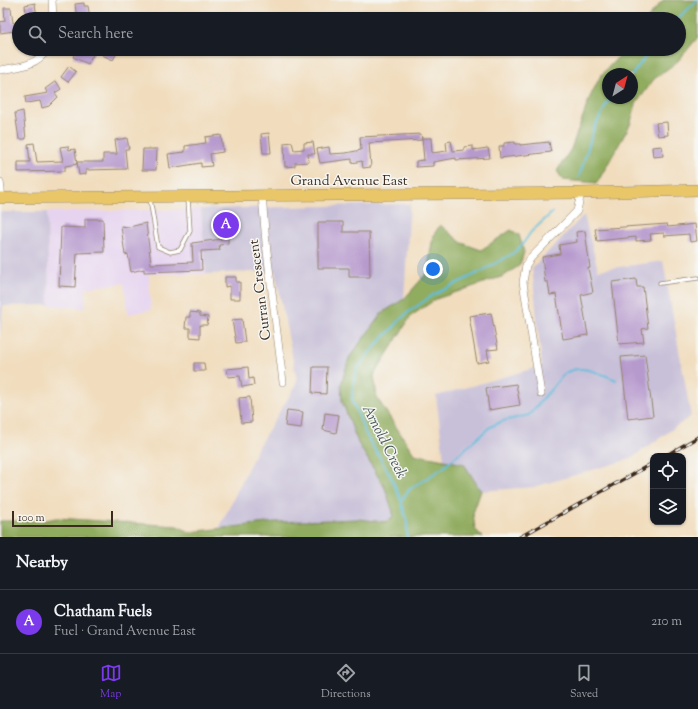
<!DOCTYPE html>
<html lang="en">
<head>
<meta charset="utf-8">
<style>
	body { margin:0; font-family:"Sorts Mill Goudy",serif; background:#20242c; color:#f1f3f6 }
	.controls { position:absolute; right:12px; bottom:12px; display:grid; overflow:hidden; border-radius:8px; box-shadow:0 1px 3px #0004 }
	.controls button { width:36px; height:36px; display:grid; place-items:center; padding:0; border:0; border-bottom:1px solid #363941; background:#171b24; color:#f1f3f6; font:20px sans-serif }
	.compass { position:absolute; left:602px; top:68px; width:36px; height:36px; border-radius:50%; background:#171b24; box-shadow:0 1px 3px #0004; rotate:36deg }
	.scale { position:absolute; left:12px; bottom:10px; width:101px; box-sizing:border-box; padding-left:4px; border:2px solid #3b2a1e; border-top:0; font-size:11px; line-height:14px; white-space:nowrap; color:#3b2a1e; -webkit-text-stroke:3px #f6f6f2; paint-order:stroke }
	.you { position:absolute; left:433px; top:269px; width:14px; height:14px; margin:-10px; border:3px solid #fff; border-radius:50%; background:#1a73e8; box-shadow:0 0 0 6px #1a73e833 }
	.badge { display:grid; place-items:center; width:26px; height:26px; border-radius:50%; background:#7c3aed; color:#fff; font-size:13px; font-weight:700 }
	.pin { position:absolute; translate:-50% -50%; border:2px solid #fff; box-shadow:0 1px 4px #0006 }
	.list { margin:0; padding:0; list-style:none }
	h2 { display:flex; justify-content:space-between; align-items:center; height:52px; margin:0; padding:0 16px; font-size:17px }
	h2 small { font-size:13px; font-weight:400; color:#9ea1a6 }
	.list li { display:grid; grid-template-columns:26px 1fr auto; gap:12px; align-items:center; box-sizing:border-box; height:64px; padding:0 16px; border-top:1px solid #363941 }
	.list b { display:block; font-size:15px; white-space:nowrap }
	.list p { margin:0; font-size:13px; white-space:nowrap; color:#9ea1a6 }
	.list em { font-size:13px; font-style:normal; color:#9ea1a6 }
	.icon { flex:none; width:22px; height:22px; fill:none; stroke:currentColor; stroke-width:2; stroke-linecap:round; stroke-linejoin:round }
	.map { position:relative; flex:none; width:698px; height:537px; overflow:hidden }
	.search { position:absolute; background:#171b24; box-shadow:0 1px 3px #0004; left:12px; right:12px; top:12px; height:44px; display:flex; align-items:center; gap:10px; box-sizing:border-box; padding:0 14px; border-radius:22px; color:#9ea1a6; font-size:15px }
	.sheet { height:116px; background:#171b24 }
	nav { display:flex; justify-content:space-around; align-items:center; box-sizing:border-box; height:56px; border-top:1px solid #363941; background:#171b24; font-size:11px; color:#9ea1a6 }
	nav a { display:grid; justify-items:center; gap:2px }
	nav .on { color:#7c3aed }
	.map>svg:first-child { display:block }
	.built { fill:#e6d3f0 }
	.industrial { fill:#c8c0d8 }
	.forest { fill:#90ac5e; stroke:#666b3e; fill-rule:evenodd }
	.lines { fill:none; stroke-linecap:round; stroke-linejoin:round }
	.stream { stroke:#5ebedc; stroke-width:2 }
	.building { fill:#b699cd }
	.service-casing { stroke:#96846e; stroke-width:5 }
	.minor-casing { stroke:#96846e; stroke-width:8 }
	.primary-casing { stroke:#96846e; stroke-width:12 }
	.service { stroke:#fff; stroke-width:3.5 }
	.minor { stroke:#fff; stroke-width:7 }
	.primary { stroke:#e9c769; stroke-width:11 }
	.rail-casing { stroke:#3b2a1e; stroke-width:3.5 }
	.rail { stroke:#f6f6f2; stroke-width:2; stroke-dasharray:6; stroke-linecap:butt }
	.labels { text-anchor:middle; stroke-width:3; stroke-linejoin:round; paint-order:stroke }
	.street-label { font-size:14px; fill:#3b2a1e; stroke:#f6f6f2 }
	.water-label { font-size:15px; font-style:italic; fill:#465657; stroke:#f6f6f2 }
</style>
</head>
<body>
<div class="map">
<svg width="698" height="537" viewBox="0 0 698 537">
	<rect width="100%" height="100%" fill="#f6f6f2"/>
	<filter id="ink" filterUnits="userSpaceOnUse"><feTurbulence type="fractalNoise" baseFrequency=".025" numOctaves="2"/><feDisplacementMap in="SourceGraphic" scale="8" xChannelSelector="R" yChannelSelector="G"/><feConvolveMatrix kernelMatrix="1 2 1 2 8 2 1 2 1" color-interpolation-filters="sRGB"/></filter>
	<filter id="wash" filterUnits="userSpaceOnUse"><feTurbulence type="fractalNoise" baseFrequency=".012" numOctaves="4" result="noise"/><feDisplacementMap in="SourceGraphic" scale="16" xChannelSelector="R" yChannelSelector="G"/><feGaussianBlur stdDeviation="0.9" result="paint"/><feColorMatrix in="noise" values="0 0 0 0 0 0 0 0 0 0 0 0 0 0 0 0 0 1.4 0 .05"/><feComposite in="paint" operator="in"/></filter>
	<g filter="url(#wash)">
		<rect width="100%" height="100%" fill="#f1ddbe"/>
		<polygon class="built" points="201,209 206,274 149,274 151,310 128,314 124,283 86,288 85,308 49,305 47,212"/>
		<g class="industrial">
			<polygon points="410,204 404,299 382,313 358,443 385,488 393,512 392,519 384,522 358,519 276,522 219,529 259,445 295,387 297,380 275,271 206,274 201,209"/>
			<polygon points="0,212 47,212 49,305 3,306 0,336"/>
			<polygon points="584,215 598,270 663,261 691,416 630,459 534,487 481,491 466,468 444,460 436,396 542,366 532,268"/>
		</g>
		<g class="forest">
			<path d="M663,0H698V37L678,61L654,79L636,104L630,125L597,183L563,180L557,171L571,149L590,97L601,75L626,49H679V19H647ZM608,74H632V98H608Z"/>
			<polygon points="440,225 462,243 481,250 511,230 519,235 524,252 520,265 504,276 436,299 411,316 374,375 377,398 414,454 464,464 481,491 473,513 475,529 483,537 0,537 0,521 42,521 56,518 177,526 190,532 276,522 358,519 384,522 392,519 393,512 385,488 358,443 342,401 341,385 349,358 382,313 404,299 427,273 433,236"/>
		</g>
		<g class="lines">
			<g class="stream">
				<polyline points="677,19 698,0"/>
				<polyline points="632,75 651,49"/>
				<polyline points="579,177 594,128 610,98"/>
				<path d="M401,500L410,489L444,467L490,427L503,421L529,415L564,374C580,363 600,373 616,380"/>
				<polyline points="407,537 407,522 401,500 389,473 366,435 352,399 353,384 357,369 369,353 407,313 433,295 478,273 512,254 522,245 531,232 553,212"/>
			</g>
		</g>
		<g id="blocks">
			<g class="building">
				<polygon points="35,3 37,19 27,19 25,5"/>
				<polygon points="84,3 84,6 88,6 90,18 77,19 75,4"/>
				<polygon points="4,8 11,8 13,23 19,22 19,40 15,31 0,33 0,22 5,21"/>
				<polygon points="77,49 87,49 94,53 88,64 73,57"/>
				<polygon points="105,49 117,53 113,60 102,55"/>
				<polygon points="69,66 76,72 68,82 61,77"/>
				<polygon points="56,81 61,89 55,93 58,97 49,106 42,108 40,101 26,103 25,97 48,93 45,89"/>
				<polygon points="23,111 26,139 19,139 15,113"/>
				<polygon points="667,122 668,135 658,136 656,123"/>
				<polygon points="269,133 271,153 263,153 261,134"/>
				<polygon points="421,134 422,140 369,143 371,167 363,168 362,161 352,163 352,159 320,163 317,149 329,147 330,154 346,153 361,150 360,137"/>
				<polygon points="221,135 223,152 210,154 212,166 201,167 201,163 170,168 168,154 185,152 185,146 206,143 205,137"/>
				<polygon points="127,138 129,149 125,149 127,169 86,170 86,174 79,175 77,162 103,162 103,154 117,154 115,140"/>
				<polygon points="422,138 431,138 432,153 447,151 446,142 451,141 453,151 464,150 464,147 473,146 473,150 488,148 490,158 456,160 456,158 433,162 433,166 416,167 416,161 424,160"/>
				<polygon points="292,142 294,150 304,149 304,143 313,142 315,154 308,154 309,162 295,163 295,166 285,167 284,143"/>
				<polygon points="515,142 515,144 520,144 520,145 549,142 551,152 500,158 499,146 504,146 504,143"/>
				<polygon points="34,143 37,162 63,161 60,147 68,146 69,150 75,149 77,164 65,166 65,171 18,172 18,162 30,162 28,144"/>
				<polygon points="662,146 663,156 653,157 652,147"/>
				<polygon points="143,149 157,149 156,170 142,170"/>
				<polygon points="221,213 231,213 231,236 228,236 228,244 219,245 220,250 201,251 202,270 144,272 144,269 131,272 128,254 125,255 121,226 129,227 146,223 151,264 193,262 192,243 222,239"/>
				<polygon points="85,219 103,219 104,252 77,253 75,287 59,286 61,227 85,228"/>
				<polygon points="318,222 343,222 343,232 369,232 370,277 349,277 349,268 318,268"/>
				<polygon points="667,224 668,227 695,224 697,241 690,242 689,234 664,236 664,233 650,234 651,240 636,241 636,237 597,241 595,229"/>
				<polygon points="585,231 590,268 588,268 593,292 581,295 588,335 563,339 556,294 550,295 548,282 545,282 542,257 560,254 559,245 577,242 576,232"/>
				<polygon points="225,277 236,277 236,282 240,282 240,299 230,299 230,286 225,287"/>
				<polygon points="636,279 637,287 643,287 648,328 642,329 644,342 619,344 612,282"/>
				<polygon points="190,312 200,313 200,316 208,317 207,325 200,325 200,338 190,337 190,328 185,328 186,317 190,317"/>
				<polygon points="491,313 498,349 487,350 489,361 477,363 469,316"/>
				<polygon points="242,319 245,342 236,343 232,320"/>
				<polygon points="645,355 653,416 628,419 621,357"/>
				<polygon points="194,363 204,363 205,371 194,371"/>
				<polygon points="248,367 249,379 253,378 254,385 242,387 240,376 228,377 227,369"/>
				<polygon points="313,367 327,367 326,394 312,393"/>
				<polygon points="516,384 520,405 489,410 486,388"/>
				<polygon points="250,397 252,422 241,423 239,398"/>
				<polygon points="287,410 303,412 301,428 285,426"/>
				<polygon points="325,413 339,415 336,433 323,430"/>
			</g>
		</g>
	</g>
	<g filter="url(#ink)">
		<use href="#blocks" fill-opacity="0" stroke="#96846e" stroke-width="1"/>
		<g class="lines">
			<g class="service-casing">
				<g id="service">
					<polyline points="150,199 158,247 170,252 180,250 190,231 188,198"/>
					<polyline points="660,283 698,278"/>
				</g>
			</g>
			<g class="minor-casing">
				<g id="minor">
					<polyline points="52,0 53,19"/>
					<path d="M0,70C20,67 36,66 48,49"/>
					<polyline points="0,182 2,198"/>
					<polyline points="262,195 266,243 283,382"/>
					<polyline points="541,394 523,282 526,265 531,258 577,211 581,193"/>
				</g>
			</g>
			<g class="primary-casing">
				<polyline id="primary" points="0,198 581,193 698,190"/>
			</g>
			<use href="#service" class="service"/>
			<use href="#minor" class="minor"/>
			<use href="#primary" class="primary"/>
			<g class="rail-casing">
				<g id="rail">
					<polyline points="665,456 698,437"/>
					<polyline points="520,537 653,463"/>
				</g>
			</g>
			<use href="#rail" class="rail"/>
		</g>
	</g>
	<g class="labels">
		<g class="street-label">
			<text x="349" y="185">Grand Avenue East</text>
			<text transform="translate(259 290) rotate(-97)" y="5">Curran Crescent</text>
		</g>
		<g class="water-label">
			<text transform="translate(385 441) rotate(63)" y="5">Arnold Creek</text>
		</g>
	</g>
</svg>
<div class="controls">
<button><svg class="icon" aria-label="locate" viewBox="0 0 24 24"><circle cx="12" cy="12" r="6"/><path d="M12 2v4M12 18v4M2 12h4M18 12h4"/></svg></button>
<button><svg class="icon" aria-label="layers" viewBox="0 0 24 24"><path d="M12 4l9 5-9 5-9-5zM3 14l9 5 9-5"/></svg></button>
</div>
<svg class="compass" viewBox="-18 -18 36 36"><path d="M0-13l5 13h-10z" fill="#e53935"/><path d="M0 13l5-13h-10z" fill="#9ea1a6"/></svg>
<div class="scale">100 m</div>
<div class="you"></div>
<div class="pin badge" style="left:226px;top:225px">A</div>
<div class="search"><svg class="icon" aria-label="search" viewBox="0 0 24 24"><circle cx="10" cy="10" r="6"/><path d="M15 15l6 6"/></svg>Search here</div>
</div>
<section class="sheet">
<h2>Nearby<small></small></h2>
<ul class="list">
<li><span class="badge">A</span><div><b>Chatham Fuels</b><p>Fuel · Grand Avenue East</p></div><em>210 m</em></li>
</ul>
</section>
<nav>
<a class="on"><svg class="icon" aria-label="map" viewBox="0 0 24 24"><path d="M3 6l6-2 6 2 6-2v14l-6 2-6-2-6 2zM9 4v14M15 6v14"/></svg>Map</a>
<a><svg class="icon" aria-label="directions" viewBox="0 0 24 24"><path d="M12 3l9 9-9 9-9-9zM9 14v-3h6M13 9l2 2-2 2"/></svg>Directions</a>
<a><svg class="icon" aria-label="saved" viewBox="0 0 24 24"><path d="M7 4h10v16l-5-4-5 4z"/></svg>Saved</a>
</nav>
</body>
</html>
